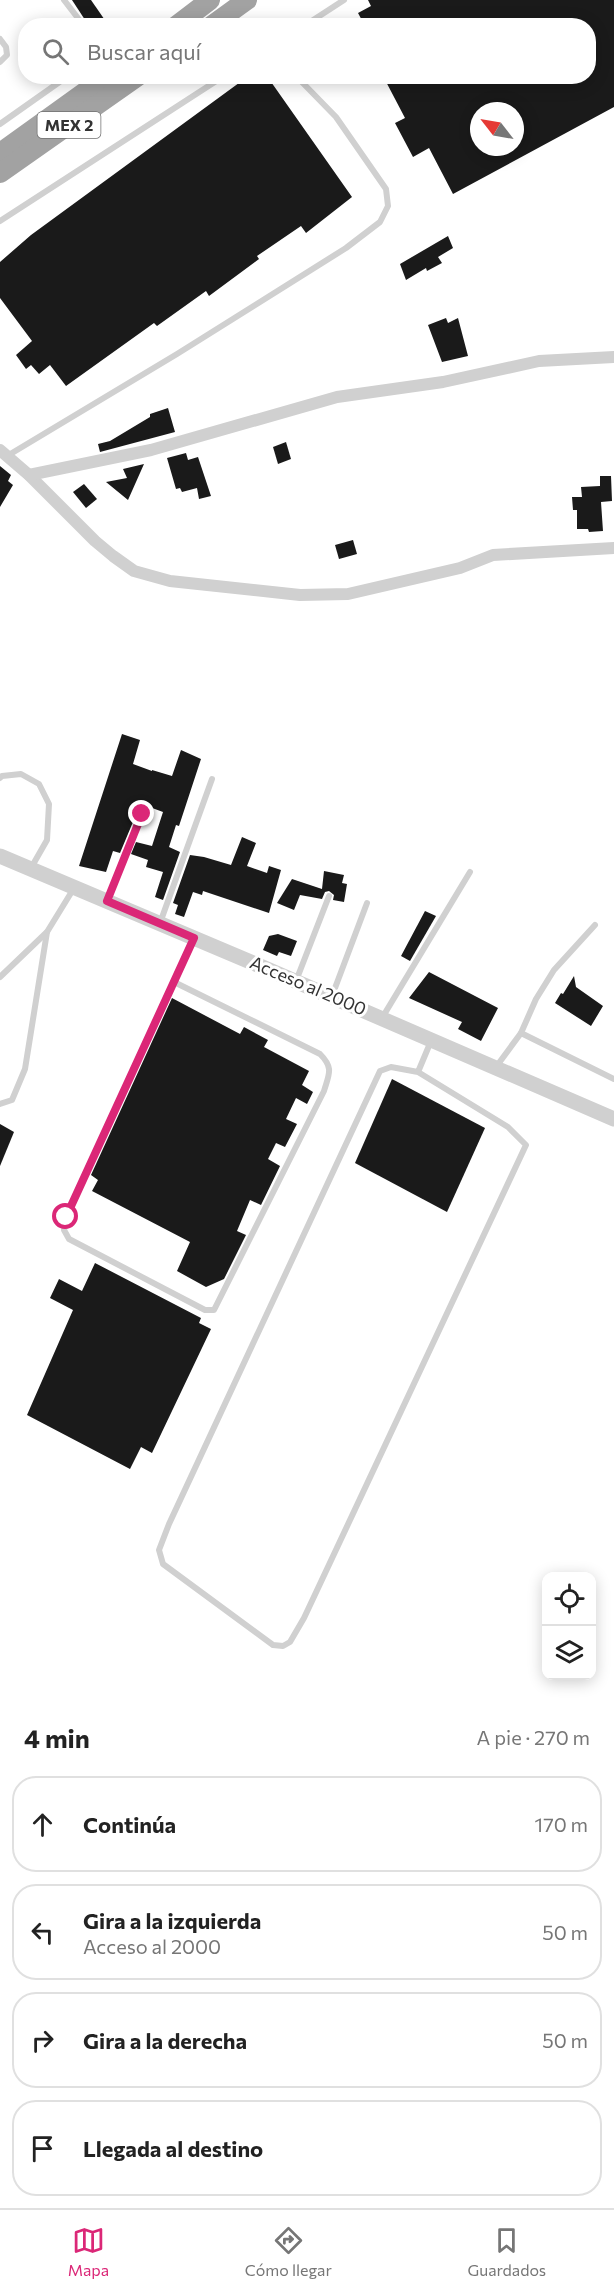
<!DOCTYPE html>
<html lang="es">
<head>
<meta charset="utf-8">
<style>
	body { margin:0; font-family:Commissioner,sans-serif; background:#f6f6f6; color:#222 }
	.controls { position:absolute; right:18px; bottom:18px; display:grid; overflow:hidden; border-radius:12px; box-shadow:0 3px 15px #0003 }
	.controls button { width:54px; height:54px; display:grid; place-items:center; padding:0; border:0; border-bottom:2px solid #e0e0e0; background:#fff; color:#222; font:30px sans-serif }
	.compass { position:absolute; left:470px; top:102px; width:54px; height:54px; border-radius:50%; background:#fff; box-shadow:0 3px 15px #0003; rotate:301deg }
	.stop { position:absolute; width:18px; height:18px; margin:-14px; border:4px solid #db2777; border-radius:50%; background:#fff }
	.stop.end { background:#db2777; border-color:#fff; box-shadow:0 2px 6px #0008 }
	.list { margin:0; padding:0; list-style:none }
	h2 { display:flex; justify-content:space-between; align-items:center; height:78px; margin:0; padding:0 24px; font-size:26px }
	h2 small { font-size:20px; font-weight:400; color:#767676 }
	.list li { display:grid; grid-template-columns:39px 1fr auto; gap:18px; align-items:center; box-sizing:border-box; height:96px; margin:0 12px 12px; padding:0 12px; border:2px solid #e0e0e0; border-radius:24px }
	.list b { display:block; font-size:22px; white-space:nowrap }
	.list p { margin:0; font-size:20px; white-space:nowrap; color:#767676 }
	.list em { font-size:20px; font-style:normal; color:#767676 }
	.icon { flex:none; width:33px; height:33px; fill:none; stroke:currentColor; stroke-width:2; stroke-linecap:round; stroke-linejoin:round }
	.map { position:relative; flex:none; width:614px; height:1698px; overflow:hidden }
	.search { position:absolute; background:#fff; box-shadow:0 3px 15px #0003; left:18px; right:18px; top:18px; height:66px; display:flex; align-items:center; gap:15px; box-sizing:border-box; padding:0 21px; border-radius:24px; color:#767676; font-size:22px }
	.sheet { height:510px; background:#fff }
	nav { display:flex; justify-content:space-around; align-items:center; box-sizing:border-box; height:84px; border-top:2px solid #e0e0e0; background:#fff; font-size:16px; color:#767676 }
	nav a { display:grid; justify-items:center; gap:3px }
	nav .on { color:#db2777 }
	.map>svg:first-child { display:block }
	.building { fill:#1a1a1a; fill-rule:evenodd }
	.lines { fill:none; stroke-linecap:round; stroke-linejoin:round }
	.service { stroke:#d0d0d0; stroke-width:6 }
	.minor { stroke:#d0d0d0; stroke-width:12 }
	.tertiary { stroke:#d0d0d0; stroke-width:15 }
	.trunk { stroke:#a2a2a2; stroke-width:20 }
	.route { stroke:#db2777; stroke-width:8 }
	.labels { text-anchor:middle; stroke-width:6; stroke-linejoin:round; paint-order:stroke }
	.shield { fill:#fff; stroke:#707070; stroke-width:1.5 }
	.shield-label { font-size:16px; font-weight:bold; fill:#333 }
	.street-label { font-size:18px; fill:#333; stroke:#fff }
</style>
</head>
<body>
<div class="map">
<svg width="614" height="1698" viewBox="0 0 614 1698">
	<rect width="100%" height="100%" fill="#fff"/>
	<g class="building">
		<polygon points="72,0 91,0 109,26 89,26"/>
		<path d="M368,0H614V107L453,194L429,148L413,157L395,123L405,118L383,76H588V26H365L358,13L371,6ZM479,111H515V147H479Z"/>
		<polygon points="269,79 352,197 306,233 301,226 257,256 259,259 209,296 206,291 157,326 154,323 66,386 50,365 39,374 31,365 26,369 16,355 32,341 0,298 0,262 31,235 243,80"/>
		<polygon points="448,236 453,248 438,257 442,263 427,271 426,268 406,280 400,264"/>
		<polygon points="446,318 448,323 458,318 468,356 442,362 428,325"/>
		<polygon points="168,408 175,432 100,452 98,444 110,441 150,417 150,414"/>
		<polygon points="286,442 291,459 278,464 273,447"/>
		<polygon points="186,453 188,460 198,457 211,496 199,499 197,488 182,492 180,488 176,489 167,458"/>
		<polygon points="144,464 128,500 106,482 127,478 123,469"/>
		<polygon points="0,466 11,475 8,481 13,485 0,507"/>
		<polygon points="600,476 611,476 612,501 601,502 603,531 589,532 588,529 577,529 577,510 573,510 572,497 582,497 581,487 600,486"/>
		<polygon points="84,484 97,499 86,508 73,492"/>
		<polygon points="353,540 357,554 339,559 335,545"/>
		<polygon points="122,734 140,740 133,764 152,771 152,770 172,776 181,750 201,759 179,826 176,825 169,847 180,852 163,900 155,897 163,872 146,867 148,860 131,854 136,842 152,846 163,812 144,805 142,809 138,810 120,853 113,851 106,872 79,866"/>
		<polygon points="242,837 256,843 247,866 267,873 269,866 281,870 269,913 203,891 202,895 193,892 184,917 175,914 178,905 173,903 190,855 204,857 231,865"/>
		<polygon points="324,871 344,875 342,883 347,884 344,902 333,900 334,895 329,891 325,892 322,899 300,895 294,910 277,903 292,879 322,889"/>
		<polygon points="425,911 436,916 410,961 401,956"/>
		<polygon points="278,934 297,941 291,956 279,952 277,956 263,950 269,936"/>
		<polygon points="429,972 498,1008 481,1041 458,1029 462,1022 409,998"/>
		<polygon points="574,976 576,987 603,1006 591,1026 555,1003 561,993 563,994"/>
		<polygon points="172,998 240,1034 244,1027 268,1040 264,1047 309,1071 302,1085 313,1092 307,1104 296,1098 286,1119 297,1124 285,1147 276,1143 268,1159 280,1166 261,1205 250,1200 237,1231 246,1235 224,1279 206,1287 177,1271 190,1242 92,1191 98,1180 91,1175"/>
		<polygon points="392,1079 485,1128 447,1212 355,1163"/>
		<polygon points="0,1124 14,1132 0,1166"/>
		<polygon points="95,1263 201,1318 199,1323 211,1329 152,1453 141,1447 130,1469 27,1415 73,1310 50,1298 59,1279 82,1291"/>
	</g>
	<g class="lines">
		<g class="service">
			<polyline points="64,0 84,26"/>
			<polyline points="304,26 344,0"/>
			<polyline points="0,39 6,47 7,55 0,62"/>
			<polyline points="0,124 68,76"/>
			<polyline points="0,221 224,76"/>
			<polyline points="7,456 177,354 346,248 380,222 388,206 386,189 336,117 296,76"/>
			<polyline points="0,778 2,776 21,774 39,784 49,804 47,840 31,868"/>
			<polyline points="107,901 142,814"/>
			<polyline points="160,923 212,779"/>
			<polyline points="0,977 47,932 74,888"/>
			<polyline points="296,981 329,896"/>
			<path d="M174,982L320,1054C334,1068 329,1074 324,1091L214,1310H205L69,1239L64,1230L66,1217L194,938"/>
			<polyline points="332,996 367,903"/>
			<polyline points="382,1018 470,872"/>
			<polyline points="521,1033 614,1079"/>
			<polyline points="496,1067 521,1033 536,999 554,970 595,925"/>
			<polyline points="418,1072 508,1127 526,1145 304,1618 290,1642 283,1646 273,1645 163,1564 159,1550 169,1524 380,1071 391,1067 418,1072 431,1041"/>
			<polyline points="0,1104 12,1100 25,1069 47,932"/>
		</g>
		<g class="minor">
			<polyline points="0,450 29,475 95,541 113,556 134,571 170,581 300,595 348,594 460,568 493,555 614,548"/>
			<polyline points="29,475 151,450 337,397 443,382 539,361 614,357"/>
		</g>
		<polyline class="tertiary" points="0,856 253,963 614,1119"/>
		<g class="trunk">
			<polyline points="176,26 210,0"/>
			<polyline points="211,26 247,0"/>
			<polyline points="0,153 107,76"/>
			<polyline points="0,173 138,76"/>
		</g>
	</g>
	<g class="lines">
		<polyline class="route" points="66,1217 194,938 107,901 142,814"/>
	</g>
	<g class="labels">
		<rect class="shield" x="37.5" y="112" width="63" height="26" rx="4.5"/>
		<g class="shield-label">
			<text x="69" y="131">MEX 2</text>
		</g>
		<g class="street-label">
			<text transform="translate(308 986) rotate(23)" y="6">Acceso al 2000</text>
		</g>
	</g>
</svg>
<div class="controls">
<button><svg class="icon" aria-label="locate" viewBox="0 0 24 24"><circle cx="12" cy="12" r="6"/><path d="M12 2v4M12 18v4M2 12h4M18 12h4"/></svg></button>
<button><svg class="icon" aria-label="layers" viewBox="0 0 24 24"><path d="M12 4l9 5-9 5-9-5zM3 14l9 5 9-5"/></svg></button>
</div>
<svg class="compass" viewBox="-18 -18 36 36"><path d="M0-13l5 13h-10z" fill="#e53935"/><path d="M0 13l5-13h-10z" fill="#767676"/></svg>
<div class="stop" style="left:66px;top:1217px"></div>
<div class="stop end" style="left:142px;top:814px"></div>
<div class="search"><svg class="icon" aria-label="search" viewBox="0 0 24 24"><circle cx="10" cy="10" r="6"/><path d="M15 15l6 6"/></svg>Buscar aquí</div>
</div>
<section class="sheet">
<h2>4 min<small>A pie · 270 m</small></h2>
<ul class="list">
<li><svg class="icon" aria-label="ahead" viewBox="0 0 24 24"><path d="M12 20V5M6 11l6-6 6 6"/></svg><div><b>Continúa</b></div><em>170 m</em></li>
<li><svg class="icon" aria-label="left" viewBox="0 0 24 24"><path d="M17 20v-9H6M10 6l-5 5 5 5"/></svg><div><b>Gira a la izquierda</b><p>Acceso al 2000</p></div><em>50 m</em></li>
<li><svg class="icon" aria-label="right" viewBox="0 0 24 24"><path d="M7 20v-9h11M14 6l5 5-5 5"/></svg><div><b>Gira a la derecha</b></div><em>50 m</em></li>
<li><svg class="icon" aria-label="arrive" viewBox="0 0 24 24"><path d="M6 21V4h12l-3 4 3 4H6"/></svg><div><b>Llegada al destino</b></div></li>
</ul>
</section>
<nav>
<a class="on"><svg class="icon" aria-label="map" viewBox="0 0 24 24"><path d="M3 6l6-2 6 2 6-2v14l-6 2-6-2-6 2zM9 4v14M15 6v14"/></svg>Mapa</a>
<a><svg class="icon" aria-label="directions" viewBox="0 0 24 24"><path d="M12 3l9 9-9 9-9-9zM9 14v-3h6M13 9l2 2-2 2"/></svg>Cómo llegar</a>
<a><svg class="icon" aria-label="saved" viewBox="0 0 24 24"><path d="M7 4h10v16l-5-4-5 4z"/></svg>Guardados</a>
</nav>
</body>
</html>
